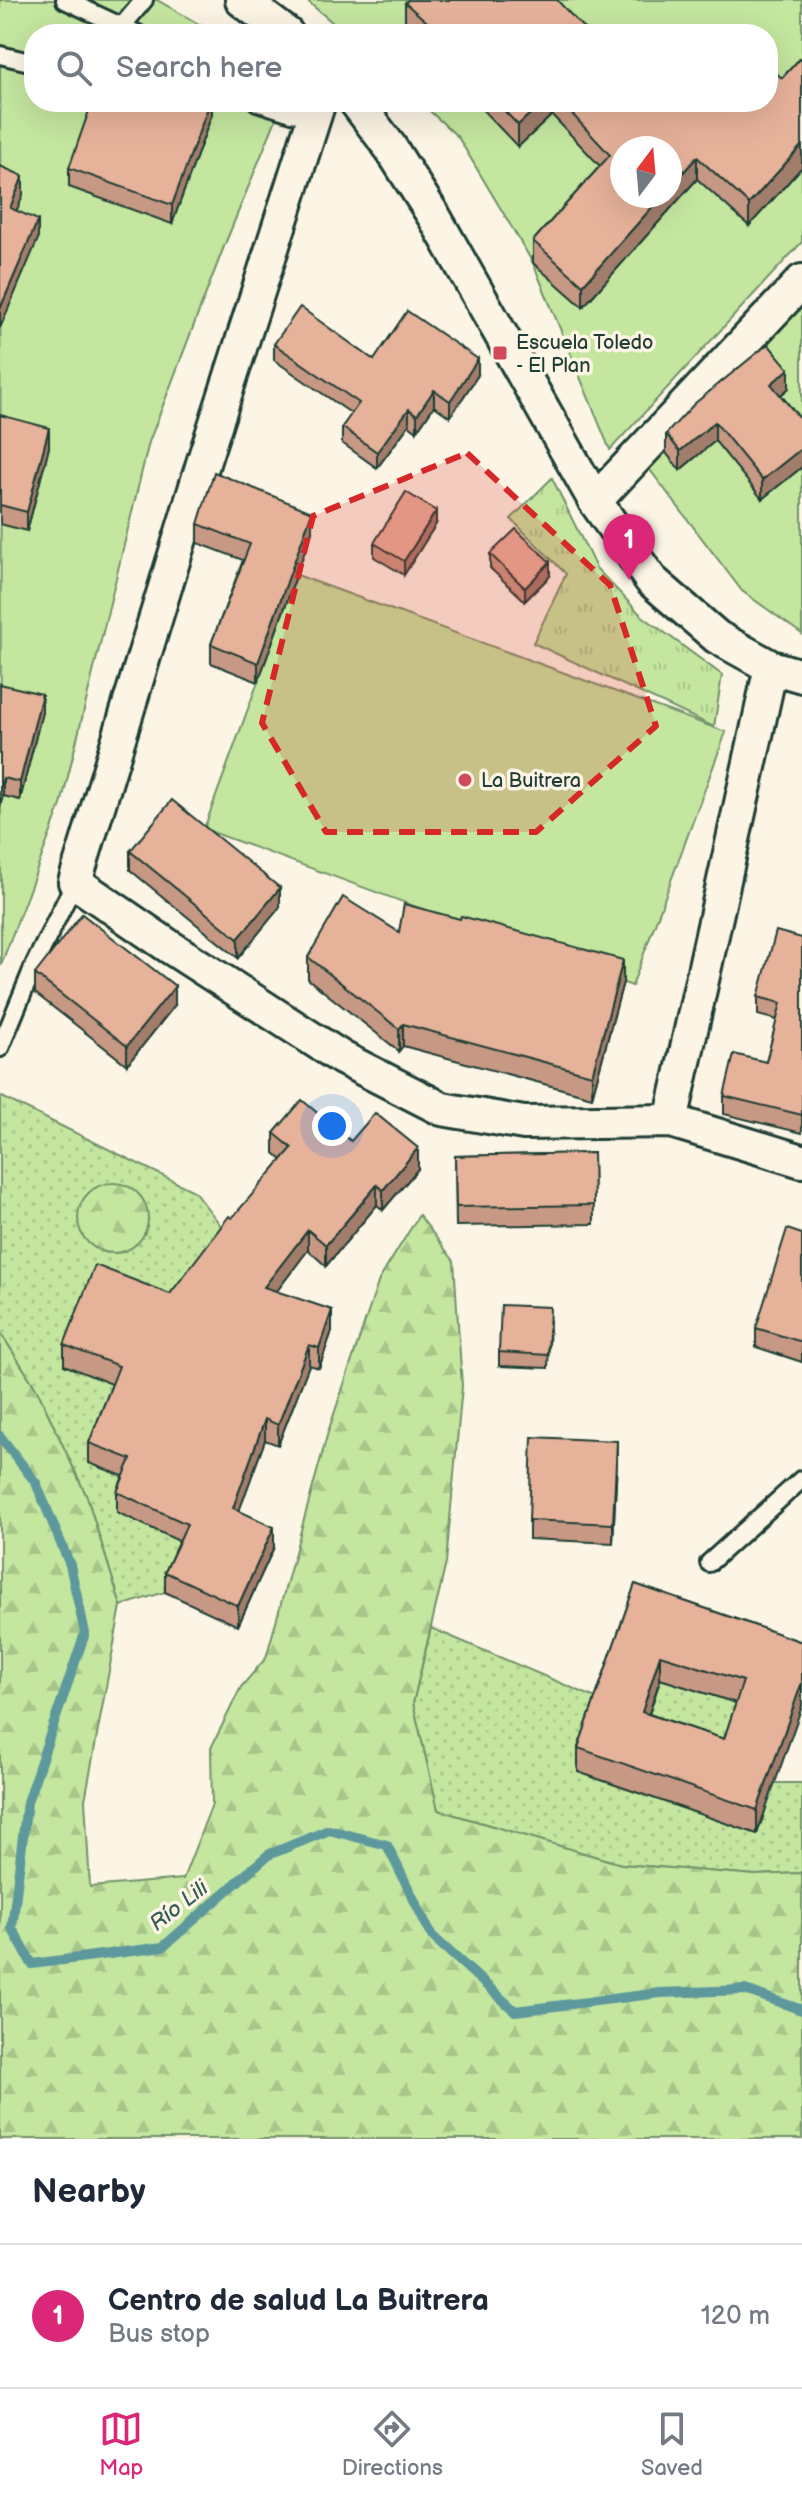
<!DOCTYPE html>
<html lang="en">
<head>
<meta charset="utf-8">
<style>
	body { margin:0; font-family:"Balsamiq Sans",sans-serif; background:#f2f2f3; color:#1f2937 }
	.compass { position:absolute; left:610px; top:136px; width:72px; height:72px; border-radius:50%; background:#fff; box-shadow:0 8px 32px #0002; rotate:16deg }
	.you { position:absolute; left:332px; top:1126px; width:28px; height:28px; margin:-20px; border:6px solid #fff; border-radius:50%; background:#1a73e8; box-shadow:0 0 0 12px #1a73e833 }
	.badge { display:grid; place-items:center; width:52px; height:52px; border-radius:50%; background:#db2777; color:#fff; font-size:26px; font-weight:700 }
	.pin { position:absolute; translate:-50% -66px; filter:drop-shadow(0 2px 4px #0008) }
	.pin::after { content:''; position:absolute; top:42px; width:28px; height:24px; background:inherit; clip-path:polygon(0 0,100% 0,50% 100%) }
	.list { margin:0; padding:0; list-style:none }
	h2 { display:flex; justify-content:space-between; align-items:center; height:104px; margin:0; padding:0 32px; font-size:34px }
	h2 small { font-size:26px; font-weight:400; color:#747a83 }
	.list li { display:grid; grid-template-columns:52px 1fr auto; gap:24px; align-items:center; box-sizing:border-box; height:144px; padding:0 32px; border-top:2px solid #e0e1e3 }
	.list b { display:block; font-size:30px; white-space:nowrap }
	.list p { margin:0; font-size:26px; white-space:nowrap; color:#747a83 }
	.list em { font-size:26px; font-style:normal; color:#747a83 }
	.icon { flex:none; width:44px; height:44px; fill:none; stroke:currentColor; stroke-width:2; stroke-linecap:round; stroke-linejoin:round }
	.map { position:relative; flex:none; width:802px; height:2139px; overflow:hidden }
	.search { position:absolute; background:#fff; box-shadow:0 8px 32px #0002; left:24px; right:24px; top:24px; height:88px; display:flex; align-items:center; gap:20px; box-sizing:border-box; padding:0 28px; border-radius:32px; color:#747a83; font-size:30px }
	.sheet { height:248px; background:#fff }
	nav { display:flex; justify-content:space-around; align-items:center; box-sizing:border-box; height:112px; border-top:2px solid #e0e1e3; background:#fff; font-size:22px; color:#747a83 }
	nav a { display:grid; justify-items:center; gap:4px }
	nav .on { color:#db2777 }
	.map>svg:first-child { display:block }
	.grass { fill:url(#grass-dots); stroke:#72926a; stroke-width:2 }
	.forest { fill:url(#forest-firs); stroke:#72926a; stroke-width:2 }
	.park { fill:url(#park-tufts); stroke:#72926a; stroke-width:2 }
	.garden { fill:#c4e69f; stroke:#72926a; stroke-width:2; fill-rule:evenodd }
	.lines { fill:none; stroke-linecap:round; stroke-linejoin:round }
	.stream { stroke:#5d999c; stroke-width:10 }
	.service-casing { stroke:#1f3d34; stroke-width:22 }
	.minor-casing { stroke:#1f3d34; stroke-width:38 }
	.service { stroke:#fcf5e5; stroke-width:16 }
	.minor { stroke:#fcf5e5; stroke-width:32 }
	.wall { fill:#c79984; stroke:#1f3d34; stroke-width:2; fill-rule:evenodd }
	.shaded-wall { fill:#a27d6c; stroke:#1f3d34; stroke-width:2 }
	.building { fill:#e7b29a; stroke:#1f3d34; stroke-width:2; fill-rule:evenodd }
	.marked { fill:#d62828; fill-opacity:0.2; stroke:#d62828; stroke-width:6; stroke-dasharray:16 10; stroke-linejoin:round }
	.poi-dot { fill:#d1495b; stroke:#fcf5e5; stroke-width:3 }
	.labels { text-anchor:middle; stroke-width:7; stroke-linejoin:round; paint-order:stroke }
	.poi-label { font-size:20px; fill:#1f3d34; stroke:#fcf5e5; text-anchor:start }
	.water-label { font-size:22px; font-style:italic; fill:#345c57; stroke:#fcf5e5 }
</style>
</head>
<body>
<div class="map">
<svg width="802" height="2139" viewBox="0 0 802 2139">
	<defs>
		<pattern id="grass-dots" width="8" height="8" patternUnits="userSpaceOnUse" patternTransform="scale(2)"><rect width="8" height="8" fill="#c4e69f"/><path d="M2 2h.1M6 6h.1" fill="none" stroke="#a8c68a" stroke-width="1.8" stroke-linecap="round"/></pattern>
		<pattern id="forest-firs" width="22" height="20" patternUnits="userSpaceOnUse" patternTransform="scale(2)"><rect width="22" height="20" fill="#c4e69f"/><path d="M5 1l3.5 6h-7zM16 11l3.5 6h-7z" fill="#a8c68a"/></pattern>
		<pattern id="park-tufts" width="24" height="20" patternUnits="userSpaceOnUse" patternTransform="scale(2)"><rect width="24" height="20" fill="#c4e69f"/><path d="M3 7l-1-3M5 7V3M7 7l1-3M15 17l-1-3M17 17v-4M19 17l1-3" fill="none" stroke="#a8c68a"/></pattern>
	</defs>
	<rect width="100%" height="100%" fill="#fcf5e5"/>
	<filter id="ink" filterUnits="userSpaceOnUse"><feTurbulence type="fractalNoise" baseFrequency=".0125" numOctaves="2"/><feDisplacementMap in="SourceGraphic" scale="16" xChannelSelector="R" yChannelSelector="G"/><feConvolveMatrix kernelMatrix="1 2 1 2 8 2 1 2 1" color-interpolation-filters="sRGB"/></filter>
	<g filter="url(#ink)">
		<g class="grass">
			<polygon points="0,1096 194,1191 229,1236 183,1298 65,1365 196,1415 117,1512 187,1544 165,1592 121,1606 87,1497 37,1390 0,1332"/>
			<polygon points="431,1628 603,1701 578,1772 757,1834 775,1783 802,1783 802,1873 755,1875 621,1864 438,1810 413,1703"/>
			<polygon points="661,1679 743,1705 724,1762 642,1735"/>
		</g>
		<g class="forest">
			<circle cx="113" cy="1218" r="35"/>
			<polygon points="419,1215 454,1261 462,1386 446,1563 413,1703 438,1810 621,1864 755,1875 802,1873 802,2139 0,2139 0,1332 37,1390 87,1497 121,1606 85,1800 90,1887 183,1879 212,1804 211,1748 241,1687 266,1658 328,1432 379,1280"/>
		</g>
		<polygon class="park" points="552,478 596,568 641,615 722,675 714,727 533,643 566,574 511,519"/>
		<g class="garden">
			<polygon points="0,0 157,0 216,34 34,34 34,102 283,102 223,249 149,442 61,805 1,965"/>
			<path d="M306,0H802V242L610,450L533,263L458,137L420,102H768V34H346ZM622,148H670V196H622Z"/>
			<polygon points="802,298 802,634 742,591 644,462"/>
			<polygon points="297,575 726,732 632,986 204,829"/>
		</g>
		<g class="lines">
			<polyline class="stream" points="0,1436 36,1483 70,1565 85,1633 27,1802 12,1928 32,1964 163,1947 268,1855 329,1830 387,1845 432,1936 515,2011 660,1993 745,1990 802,2010"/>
			<g class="service-casing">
				<g id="service">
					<polyline points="65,0 138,34"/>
					<polyline points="109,34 123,25 144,0"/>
					<polyline points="0,55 34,63"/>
					<polyline points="257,102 292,113 314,116"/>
					<polyline points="0,1048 36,961 75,882"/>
					<polyline points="709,1563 802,1479"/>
				</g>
			</g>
			<g class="minor-casing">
				<g id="minor">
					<polyline points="242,0 287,34"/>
					<polyline points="319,102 204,460 75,882 167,945 342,1058 442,1109 524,1123 671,1121 802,1161"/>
					<polyline points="356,102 390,147 435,218 595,501 651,580 717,637 771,667 802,676"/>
					<polyline points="595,501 802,281"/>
					<polyline points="671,1121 771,667"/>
				</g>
			</g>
			<use href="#service" class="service"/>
			<use href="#minor" class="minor"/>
		</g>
		<g class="wall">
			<polygon points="405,3 589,34 415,34 405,25"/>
			<polygon points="802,56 802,167 749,226 697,179 583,307 533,263 533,241 600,166 552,115 518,147 475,102 654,102 656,104 782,78"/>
			<polygon points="212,102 212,114 172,224 69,187 69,168"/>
			<polygon points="274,344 374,360 478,375 450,417 434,406 417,431 409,425 377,468 342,443 342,427 352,414 274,360"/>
			<polygon points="789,388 781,395 802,421 802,467 762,499 715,441 680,470 666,453 666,434"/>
			<polygon points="0,415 49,447 27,531 0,524"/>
			<polygon points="198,524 312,531 258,682 211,663 211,644 243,560 198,543"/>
			<polygon points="436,524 404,575 374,557 374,543"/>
			<polygon points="490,554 550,576 525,601 490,568"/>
			<polygon points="0,684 42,712 20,800 3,796"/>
			<polygon points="130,851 280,907 238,958 130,870"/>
			<polygon points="399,932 623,982 592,1097 403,1046 399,1051 308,979 308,957"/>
			<polygon points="802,938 802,1133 724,1114 724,1096 766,1062 777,1020 758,1015 758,997"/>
			<polygon points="35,974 175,1005 127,1065 35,993"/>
			<polygon points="274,1133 351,1141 418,1169 383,1210 377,1205 326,1266 308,1250 276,1292 332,1331 319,1368 309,1365 278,1445 265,1440 239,1510 274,1547 238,1626 165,1592 165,1572 179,1541 117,1512 117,1492 123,1476 89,1463 89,1443 112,1384 64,1365 64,1345 170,1294 282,1160 274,1153"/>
			<polygon points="593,1153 594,1224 456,1226 455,1156"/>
			<polygon points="802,1234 802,1362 756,1347 756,1328"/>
			<polygon points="550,1321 548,1368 499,1366 499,1352"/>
			<polygon points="617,1460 613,1543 529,1539 529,1520"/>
			<path d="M635,1584L802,1642L757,1834L578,1772V1748ZM660,1679L736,1703L724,1739L649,1714Z"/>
		</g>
		<g class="shaded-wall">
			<polygon points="210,102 212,102 212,114 172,224 172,205"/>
			<polygon points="543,102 552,102 552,115 518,147 518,125"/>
			<polygon points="802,145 802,167 749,226 749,204"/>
			<polygon points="697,157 697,179 583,307 583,285 662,196 670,196 670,187"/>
			<polygon points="23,176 23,195 10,227 10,208"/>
			<polygon points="38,220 38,239 0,328 0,309"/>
			<polygon points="478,359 478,375 450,417 450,401"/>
			<polygon points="789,369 789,388 771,403 771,384"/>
			<polygon points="434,390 434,406 417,431 417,415"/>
			<polygon points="409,409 409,425 377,468 377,452"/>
			<polygon points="715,422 715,441 680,470 680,451"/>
			<polygon points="49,428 49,447 27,531 27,512"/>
			<polygon points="802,448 802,467 762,499 762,480"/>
			<polygon points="436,511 436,524 404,575 404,561"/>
			<polygon points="312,512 312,531 258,682 258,663"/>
			<polygon points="550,562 550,576 525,601 525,588"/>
			<polygon points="42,694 42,712 20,800 20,782"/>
			<polygon points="3,778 3,796 0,807 0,789"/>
			<polygon points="280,888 280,907 238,958 238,939"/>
			<polygon points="623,960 623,982 592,1097 592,1075"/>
			<polygon points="175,986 175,1005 127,1065 127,1046"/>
			<polygon points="403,1024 403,1046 399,1051 399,1029"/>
			<polygon points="418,1148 418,1169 383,1210 383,1190"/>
			<polygon points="377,1185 377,1205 326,1266 326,1245"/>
			<polygon points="308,1230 308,1250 264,1308 264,1287"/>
			<polygon points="332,1310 332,1331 319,1368 319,1348"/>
			<polygon points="309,1345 309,1365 278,1445 278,1425"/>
			<polygon points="265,1419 265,1440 233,1528 233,1508"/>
			<polygon points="617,1441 617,1460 613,1543 613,1524"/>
			<polygon points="274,1527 274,1547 238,1626 238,1606"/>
			<polygon points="660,1655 660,1679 642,1735 642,1712"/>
			<polygon points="802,1682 802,1706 757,1834 757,1810"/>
		</g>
		<g class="building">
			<polygon points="408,0 557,0 589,34 441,34 405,3"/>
			<polygon points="725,27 733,34 718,34"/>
			<polygon points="802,56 802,145 749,204 697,157 670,187 670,148 622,148 622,196 662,196 583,285 533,241 610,155 561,102 654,102 656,104 658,102 768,102 768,66 782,78"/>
			<polygon points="92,102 210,102 172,205 69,168"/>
			<polygon points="496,102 543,102 518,125"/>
			<polygon points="0,166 23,176 10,208 38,220 0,309"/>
			<polygon points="300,307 374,360 407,311 478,359 450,401 434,390 417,415 409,409 377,452 342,427 359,403 274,344"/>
			<polygon points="768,344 789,369 771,384 802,421 802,448 762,480 715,422 680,451 666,434 694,404"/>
			<polygon points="0,415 49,428 27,512 0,505"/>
			<polygon points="214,472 312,512 258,663 211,644 250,544 198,524"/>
			<polygon points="406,492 436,511 404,561 374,543"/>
			<polygon points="516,529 550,562 525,588 490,554"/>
			<polygon points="0,684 42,694 20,782 3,778 0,789"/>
			<polygon points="172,800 280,888 238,939 130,851"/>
			<polygon points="343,897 399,932 404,904 460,919 461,916 623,960 592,1075 403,1024 399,1029 308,957"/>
			<polygon points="82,914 175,986 127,1046 35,974"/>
			<polygon points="776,931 802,938 802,1115 724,1096 734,1054 766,1062 781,1003 758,997"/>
			<polygon points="302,1100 351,1141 375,1113 418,1148 383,1190 377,1185 326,1245 308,1230 264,1287 332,1310 319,1348 309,1345 278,1425 265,1419 233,1508 274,1527 238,1606 165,1572 187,1524 117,1492 131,1459 89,1443 119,1366 64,1345 95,1265 170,1294 229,1216 232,1218 292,1148 274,1133"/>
			<polygon points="593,1153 594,1205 456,1207 455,1156"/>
			<polygon points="787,1229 802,1234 802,1342 756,1328"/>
			<polygon points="501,1305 550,1307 548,1355 499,1352"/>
			<polygon points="532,1437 617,1441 613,1524 529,1520"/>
			<path d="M635,1584L802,1642V1682L757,1810L578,1748ZM660,1655L743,1681L724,1739L642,1712Z"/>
		</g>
	</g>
	<path class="marked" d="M467,453L610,585L656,726L536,832H326L262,723L313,516Z"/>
	<g class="poi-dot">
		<rect x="492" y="345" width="16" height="16" rx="4"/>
		<circle cx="465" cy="780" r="8"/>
	</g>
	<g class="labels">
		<g class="poi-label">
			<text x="516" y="349">Escuela Toledo<tspan x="516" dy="23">- El Plan</tspan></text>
			<text x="481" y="787">La Buitrera</text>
		</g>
		<g class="water-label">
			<text transform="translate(178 1905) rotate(-38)" y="8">Río Lili</text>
		</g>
	</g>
</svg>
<svg class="compass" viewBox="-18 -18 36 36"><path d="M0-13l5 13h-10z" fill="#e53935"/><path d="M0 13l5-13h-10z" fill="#747a83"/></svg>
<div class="you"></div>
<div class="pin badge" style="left:629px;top:580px">1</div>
<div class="search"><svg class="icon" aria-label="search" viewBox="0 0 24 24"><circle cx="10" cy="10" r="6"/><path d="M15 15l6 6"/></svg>Search here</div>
</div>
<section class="sheet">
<h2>Nearby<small></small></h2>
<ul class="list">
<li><span class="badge">1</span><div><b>Centro de salud La Buitrera</b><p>Bus stop</p></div><em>120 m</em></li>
</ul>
</section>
<nav>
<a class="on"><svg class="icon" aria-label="map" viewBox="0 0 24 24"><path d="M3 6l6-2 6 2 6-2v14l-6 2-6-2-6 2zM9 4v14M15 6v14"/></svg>Map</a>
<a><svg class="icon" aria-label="directions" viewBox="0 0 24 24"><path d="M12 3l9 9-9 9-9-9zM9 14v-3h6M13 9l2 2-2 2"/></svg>Directions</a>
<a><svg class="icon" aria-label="saved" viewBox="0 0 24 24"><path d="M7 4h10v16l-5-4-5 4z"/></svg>Saved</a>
</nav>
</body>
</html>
